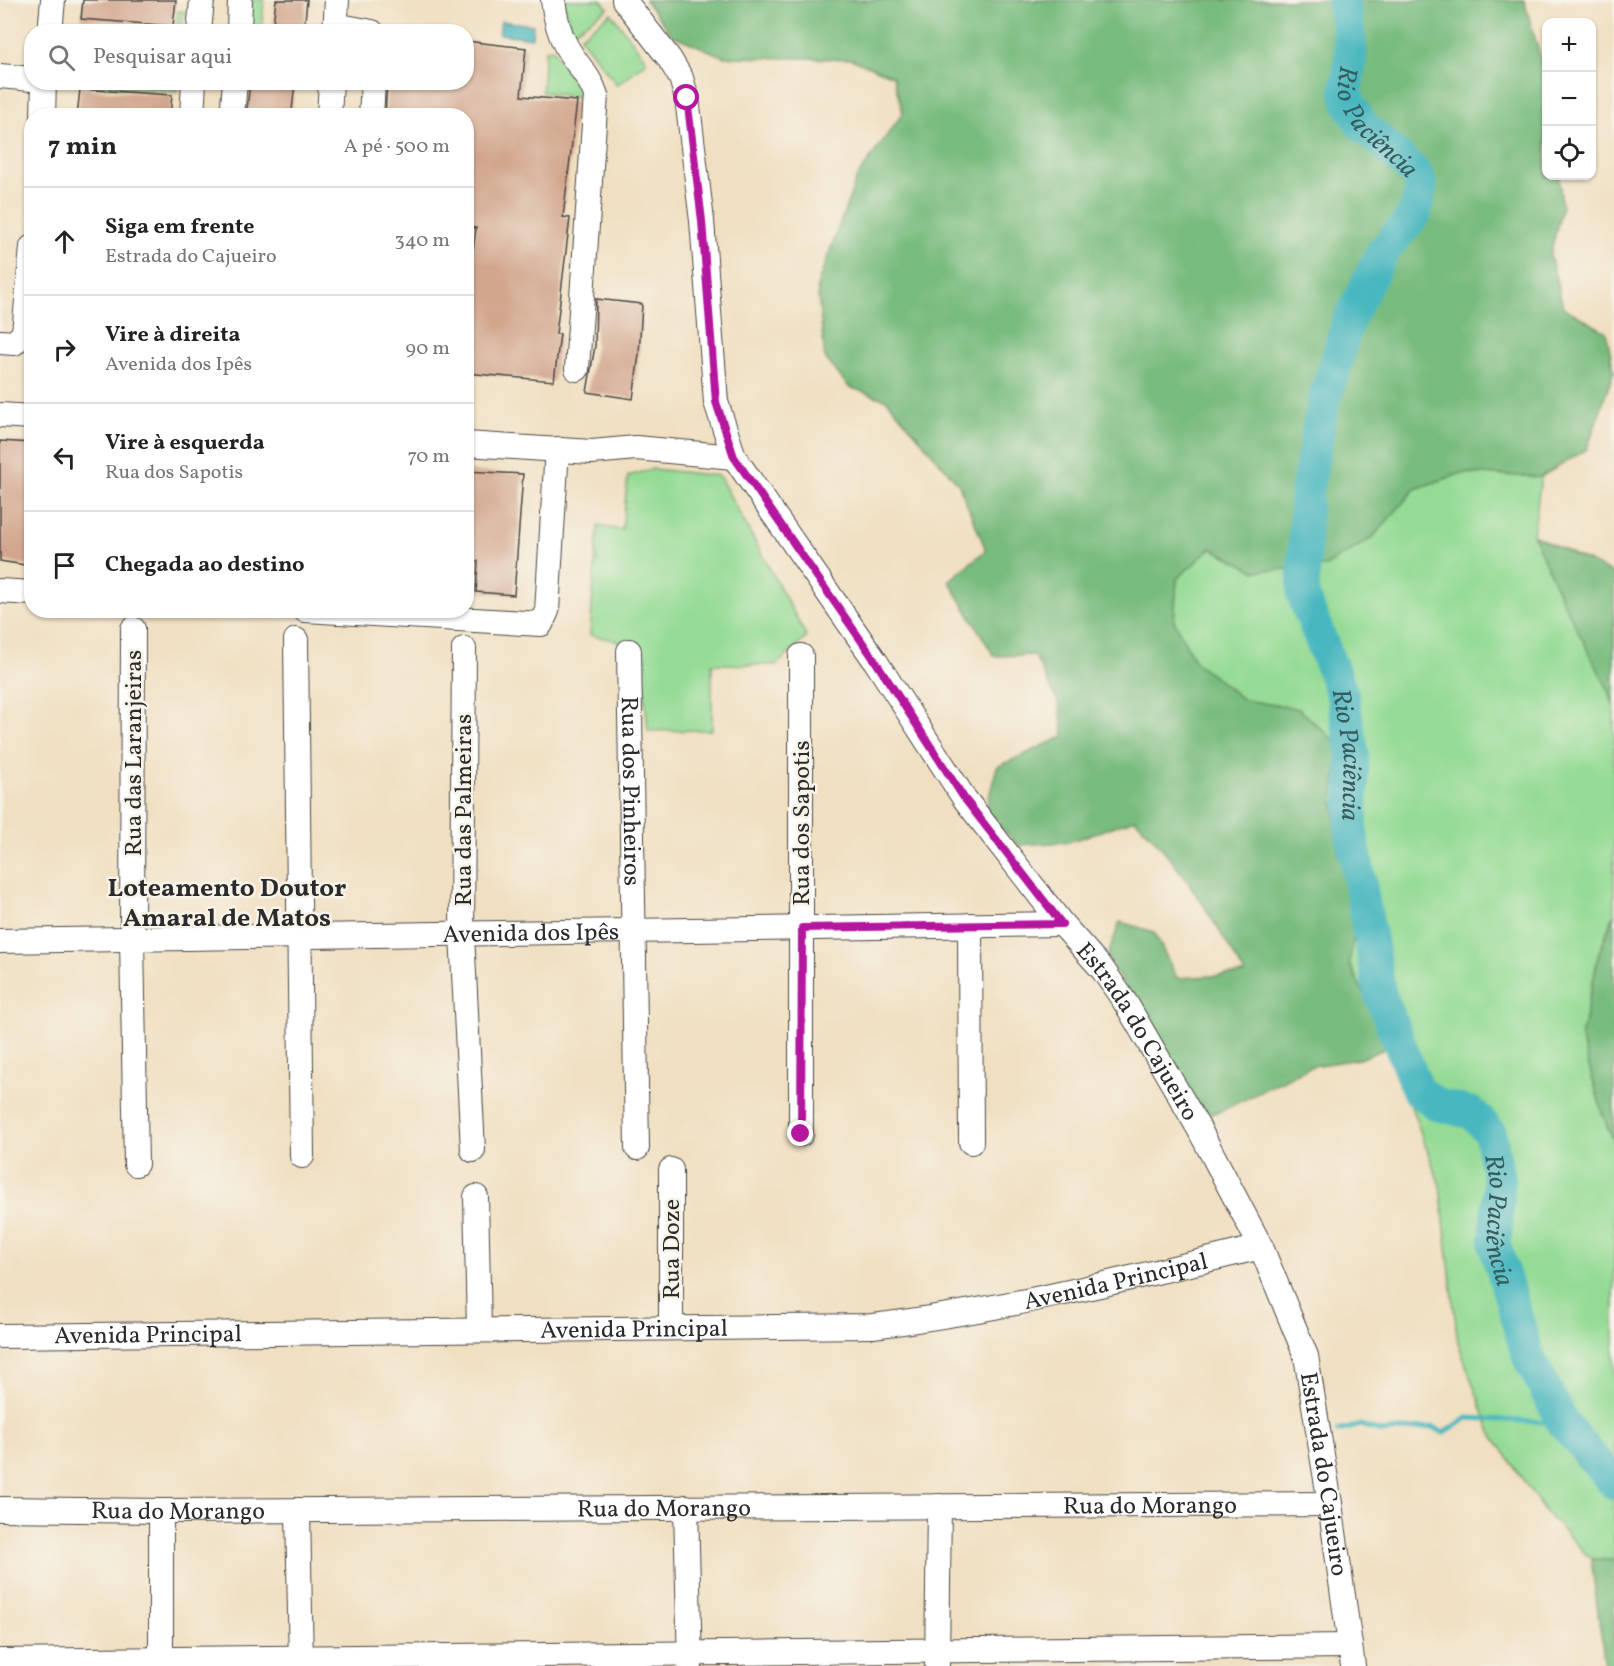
<!DOCTYPE html>
<html lang="pt">
<head>
<meta charset="utf-8">
<style>
	body { margin:0; font-family:Vollkorn,serif; background:#f6f6f6; color:#222 }
	.controls { position:absolute; right:18px; top:18px; display:grid; overflow:hidden; border-radius:12px; box-shadow:0 2px 4px #0004 }
	.controls button { width:54px; height:54px; display:grid; place-items:center; padding:0; border:0; border-bottom:2px solid #e0e0e0; background:#fff; color:#222; font:30px sans-serif }
	.stop { position:absolute; width:18px; height:18px; margin:-14px; border:4px solid #b5179e; border-radius:50%; background:#fff }
	.stop.end { background:#b5179e; border-color:#fff; box-shadow:0 2px 6px #0008 }
	.list { margin:0; padding:0; list-style:none }
	h2 { display:flex; justify-content:space-between; align-items:center; height:78px; margin:0; padding:0 24px; font-size:26px }
	h2 small { font-size:20px; font-weight:400; color:#767676 }
	.list li { display:grid; grid-template-columns:39px 1fr auto; gap:18px; align-items:center; box-sizing:border-box; height:108px; padding:0 24px; border-top:2px solid #e0e0e0 }
	.list b { display:block; font-size:22px; white-space:nowrap }
	.list p { margin:0; font-size:20px; white-space:nowrap; color:#767676 }
	.list em { font-size:20px; font-style:normal; color:#767676 }
	.icon { flex:none; width:33px; height:33px; fill:none; stroke:currentColor; stroke-width:2; stroke-linecap:round; stroke-linejoin:round }
	.map { position:relative; flex:none; width:1614px; height:1666px; overflow:hidden }
	.search { position:absolute; background:#fff; box-shadow:0 2px 4px #0004; left:24px; top:24px; width:450px; height:66px; display:flex; align-items:center; gap:15px; box-sizing:border-box; padding:0 21px; border-radius:24px; color:#767676; font-size:22px }
	.panel { position:absolute; background:#fff; box-shadow:0 2px 4px #0004; left:24px; top:108px; width:450px; height:510px; border-radius:24px }
	.map>svg:first-child { display:block }
	.green { fill:#95db95; stroke:#608360; stroke-width:1.5 }
	.forest { fill:#78bb7e; stroke:#527354; stroke-width:1.5 }
	.water { fill:#48b7bf; stroke:#3a7175; stroke-width:1.5 }
	.lines { fill:none; stroke-linecap:round; stroke-linejoin:round }
	.stream { stroke:#48b7bf; stroke-width:5 }
	.river { stroke:#48b7bf; stroke-width:33 }
	.building { fill:#d2a68d }
	.minor-casing { stroke:#494642; stroke-width:26 }
	.minor { stroke:#fff; stroke-width:24 }
	.route { stroke:#b5179e; stroke-width:8 }
	.labels { text-anchor:middle; stroke-width:5; stroke-linejoin:round; paint-order:stroke }
	.street-label { font-size:24px; fill:#2b2b2b; stroke:#f7f3e8 }
	.water-label { font-size:26px; font-style:italic; fill:#355c5f; stroke:#f7f3e8 }
	.neighbourhood-label { font-size:26px; font-weight:bold; fill:#2b2b2b; stroke:#f7f3e8 }
</style>
</head>
<body>
<div class="map">
<svg width="1614" height="1666" viewBox="0 0 1614 1666">
	<rect width="100%" height="100%" fill="#f7f3e8"/>
	<filter id="ink" filterUnits="userSpaceOnUse"><feTurbulence type="fractalNoise" baseFrequency=".0167" numOctaves="2"/><feDisplacementMap in="SourceGraphic" scale="12" xChannelSelector="R" yChannelSelector="G"/><feConvolveMatrix kernelMatrix="1 2 1 2 8 2 1 2 1" color-interpolation-filters="sRGB"/></filter>
	<filter id="wash" filterUnits="userSpaceOnUse"><feTurbulence type="fractalNoise" baseFrequency=".008" numOctaves="4" result="noise"/><feDisplacementMap in="SourceGraphic" scale="24" xChannelSelector="R" yChannelSelector="G"/><feGaussianBlur stdDeviation="1.35" result="paint"/><feColorMatrix in="noise" values="0 0 0 0 0 0 0 0 0 0 0 0 0 0 0 0 0 1.4 0 .05"/><feComposite in="paint" operator="in"/></filter>
	<g filter="url(#wash)">
		<rect width="100%" height="100%" fill="#f0dfc1"/>
		<g class="green">
			<polygon points="250,0 264,0 262,27 248,26"/>
			<polygon points="564,0 601,0 608,8 571,33"/>
			<polygon points="178,11 184,11 182,31 144,31 144,28 176,30"/>
			<polygon points="611,13 647,61 617,85 580,37"/>
			<polygon points="553,49 581,92 586,98 542,92 545,50"/>
			<polygon points="81,83 81,82 178,83 177,92"/>
			<polygon points="653,469 719,476 807,637 776,665 712,664 712,730 648,731 640,646 590,635 598,526 622,530 628,476"/>
			<polygon points="1462,473 1541,477 1533,535 1610,693 1614,708 1614,914 1599,953 1581,1038 1603,1115 1614,1142 1614,1560 1591,1559 1545,1512 1490,1431 1458,1343 1440,1185 1389,1047 1349,963 1356,923 1338,851 1333,796 1340,746 1299,709 1244,700 1195,662 1174,621 1177,578 1211,548 1255,571 1372,538 1414,489"/>
		</g>
		<g class="forest">
			<path d="M645,0H1524L1546,77V176H1559L1562,207L1550,255L1563,307L1606,332L1614,371L1587,449L1541,477L1462,473L1415,489L1372,538L1324,567L1255,571L1211,548L1177,579L1174,621L1195,662L1244,700L1299,709L1340,746L1333,796L1338,851L1356,923L1349,963L1389,1047L1359,1059L1312,1066L1221,1111L1202,1117L1107,957L1120,922L1154,932L1177,978L1245,974C1212,918 1182,865 1135,819L1069,842L1019,845L985,812L997,767L1064,736L1059,704L1034,655L994,656L949,581L986,550L959,485L887,400L849,387L825,358L817,286L857,177L903,113L893,76L851,59L724,57L672,35Z"/>
			<polygon points="1533,535 1614,574 1614,708 1610,693 1564,604"/>
			<polygon points="1614,914 1614,1142 1603,1115 1581,1038 1599,953"/>
			<polygon points="1591,1559 1614,1560 1614,1666 1605,1666"/>
		</g>
		<polygon class="water" points="501,21 533,25 532,38 499,34"/>
		<g class="lines">
			<polyline class="stream" points="1338,1431 1361,1425 1381,1432 1433,1427 1444,1433 1467,1418 1563,1423"/>
			<path class="river" id="s1" d="M1343,0L1350,39L1351,58L1346,90L1349,103L1362,125L1406,164L1419,178L1421,187L1415,214L1383,251L1348,322L1323,404L1306,496L1303,595L1342,693L1353,755L1351,831L1380,994L1418,1091L1438,1105L1472,1113L1490,1132L1499,1183L1495,1246L1528,1356L1563,1423L1614,1483"/>
		</g>
		<g id="blocks">
			<g class="building">
				<polygon points="83,0 176,0 173,26 81,19"/>
				<polygon points="276,0 307,0 304,32 272,32"/>
				<polygon points="466,41 526,48 521,96 577,101 563,217 570,218 556,334 560,334 554,381 466,373 469,315 466,315 466,306 476,228 466,227 466,116 385,116 387,82 466,82"/>
				<polygon points="250,82 295,82 292,111 287,110 286,116 255,116 255,110 247,110"/>
				<polygon points="80,89 172,95 170,116 77,116"/>
				<polygon points="596,299 642,304 639,354 633,399 587,392 595,346"/>
				<polygon points="0,441 32,443 32,566 0,561"/>
				<polygon points="466,471 523,474 514,595 476,592 478,561 466,560"/>
			</g>
		</g>
	</g>
	<g filter="url(#ink)">
		<use href="#blocks" fill-opacity="0" stroke="#494642" stroke-width="1.5"/>
		<g class="lines">
			<g class="minor-casing">
				<g id="minor">
					<path d="M553,0C555,17 558,31 566,46C575,63 590,76 596,95L577,369"/>
					<path id="s2" d="M624,0L669,58L681,78L687,98L702,221L716,402L734,457L876,662L964,798L1062,924L1103,970L1127,1005L1198,1127L1261,1247L1306,1356L1330,1504L1353,1666"/>
					<polyline points="335,25 372,32"/>
					<polyline points="50,32 53,0"/>
					<polyline points="199,32 202,0"/>
					<polyline points="239,32 240,0"/>
					<polyline points="335,32 337,0"/>
					<polyline points="0,76 32,79"/>
					<polyline points="43,116 44,82"/>
					<polyline points="192,116 194,82"/>
					<polyline points="232,116 235,82"/>
					<polyline points="329,116 331,82"/>
					<polyline points="371,116 373,82"/>
					<polyline points="0,342 14,343 24,333 32,247"/>
					<polyline points="0,415 32,417"/>
					<polyline points="466,444 592,452 636,448 734,457"/>
					<polyline points="0,591 32,593"/>
					<polyline points="305,610 541,624 547,611 557,449"/>
					<polyline points="133,629 132,939 136,1164"/>
					<polyline points="296,640 302,1156"/>
					<polyline points="464,649 462,934 473,1150"/>
					<path id="s3" d="M629,651L637,1148"/>
					<polyline points="801,656 801,1134"/>
					<polyline points="970,925 971,1142"/>
					<path id="s4" d="M0,941L1062,924"/>
					<polyline points="476,1197 479,1329"/>
					<polyline points="671,1327 671,1170"/>
					<path id="s5" d="M0,1336L873,1326C1005,1310 1132,1278 1261,1247"/>
					<polyline points="686,1507 690,1666"/>
					<path id="s6" d="M0,1509L161,1511L1330,1504"/>
					<polyline points="298,1510 301,1666"/>
					<polyline points="161,1511 161,1666"/>
					<polyline points="0,1661 1348,1646"/>
					<polyline points="937,1665 939,1506"/>
				</g>
			</g>
			<use href="#minor" class="minor"/>
		</g>
	</g>
	<g class="lines" filter="url(#ink)">
		<polyline class="route" points="687,98 702,221 716,402 734,457 876,662 964,798 1062,924 802,928 801,1134"/>
	</g>
	<g class="labels">
		<g class="street-label">
			<text transform="translate(133 753) rotate(-90)" y="8">Rua das Laranjeiras</text>
			<text dy="8" stroke="none"><textPath href="#s3" startOffset="140">Rua dos Pinheiros</textPath></text>
			<text transform="translate(463 810) rotate(-90)" y="8">Rua das Palmeiras</text>
			<text transform="translate(801 823) rotate(-90)" y="8">Rua dos Sapotis</text>
			<text dy="8" stroke="none"><textPath href="#s4" startOffset="531">Avenida dos Ipês</textPath></text>
			<text dy="8" stroke="none"><textPath href="#s2" startOffset="1184">Estrada do Cajueiro</textPath></text>
			<text transform="translate(671 1249) rotate(-90)" y="8">Rua Doze</text>
			<text dy="8" stroke="none"><textPath href="#s5" startOffset="1120">Avenida Principal</textPath></text>
			<text dy="8" stroke="none"><textPath href="#s5" startOffset="634">Avenida Principal</textPath></text>
			<text dy="8" stroke="none"><textPath href="#s5" startOffset="148">Avenida Principal</textPath></text>
			<text dy="8" stroke="none"><textPath href="#s2" startOffset="1670">Estrada do Cajueiro</textPath></text>
			<text dy="8" stroke="none"><textPath href="#s6" startOffset="1150">Rua do Morango</textPath></text>
			<text dy="8" stroke="none"><textPath href="#s6" startOffset="664">Rua do Morango</textPath></text>
			<text dy="8" stroke="none"><textPath href="#s6" startOffset="178">Rua do Morango</textPath></text>
		</g>
		<g class="water-label">
			<text dy="9" stroke="none"><textPath href="#s1" startOffset="134">Rio Paciência</textPath></text>
			<text dy="9" stroke="none"><textPath href="#s1" startOffset="819">Rio Paciência</textPath></text>
			<text dy="9" stroke="none"><textPath href="#s1" startOffset="1340">Rio Paciência</textPath></text>
		</g>
		<g class="neighbourhood-label">
			<text x="227" y="896">Loteamento Doutor<tspan x="227" dy="30">Amaral de Matos</tspan></text>
		</g>
	</g>
</svg>
<div class="controls">
<button>+</button>
<button>−</button>
<button><svg class="icon" aria-label="locate" viewBox="0 0 24 24"><circle cx="12" cy="12" r="6"/><path d="M12 2v4M12 18v4M2 12h4M18 12h4"/></svg></button>
</div>
<div class="stop" style="left:687px;top:98px"></div>
<div class="stop end" style="left:801px;top:1134px"></div>
<div class="search"><svg class="icon" aria-label="search" viewBox="0 0 24 24"><circle cx="10" cy="10" r="6"/><path d="M15 15l6 6"/></svg>Pesquisar aqui</div>
<section class="panel">
<h2>7 min<small>A pé · 500 m</small></h2>
<ul class="list">
<li><svg class="icon" aria-label="ahead" viewBox="0 0 24 24"><path d="M12 20V5M6 11l6-6 6 6"/></svg><div><b>Siga em frente</b><p>Estrada do Cajueiro</p></div><em>340 m</em></li>
<li><svg class="icon" aria-label="right" viewBox="0 0 24 24"><path d="M7 20v-9h11M14 6l5 5-5 5"/></svg><div><b>Vire à direita</b><p>Avenida dos Ipês</p></div><em>90 m</em></li>
<li><svg class="icon" aria-label="left" viewBox="0 0 24 24"><path d="M17 20v-9H6M10 6l-5 5 5 5"/></svg><div><b>Vire à esquerda</b><p>Rua dos Sapotis</p></div><em>70 m</em></li>
<li><svg class="icon" aria-label="arrive" viewBox="0 0 24 24"><path d="M6 21V4h12l-3 4 3 4H6"/></svg><div><b>Chegada ao destino</b></div></li>
</ul>
</section>
</div>
</body>
</html>
